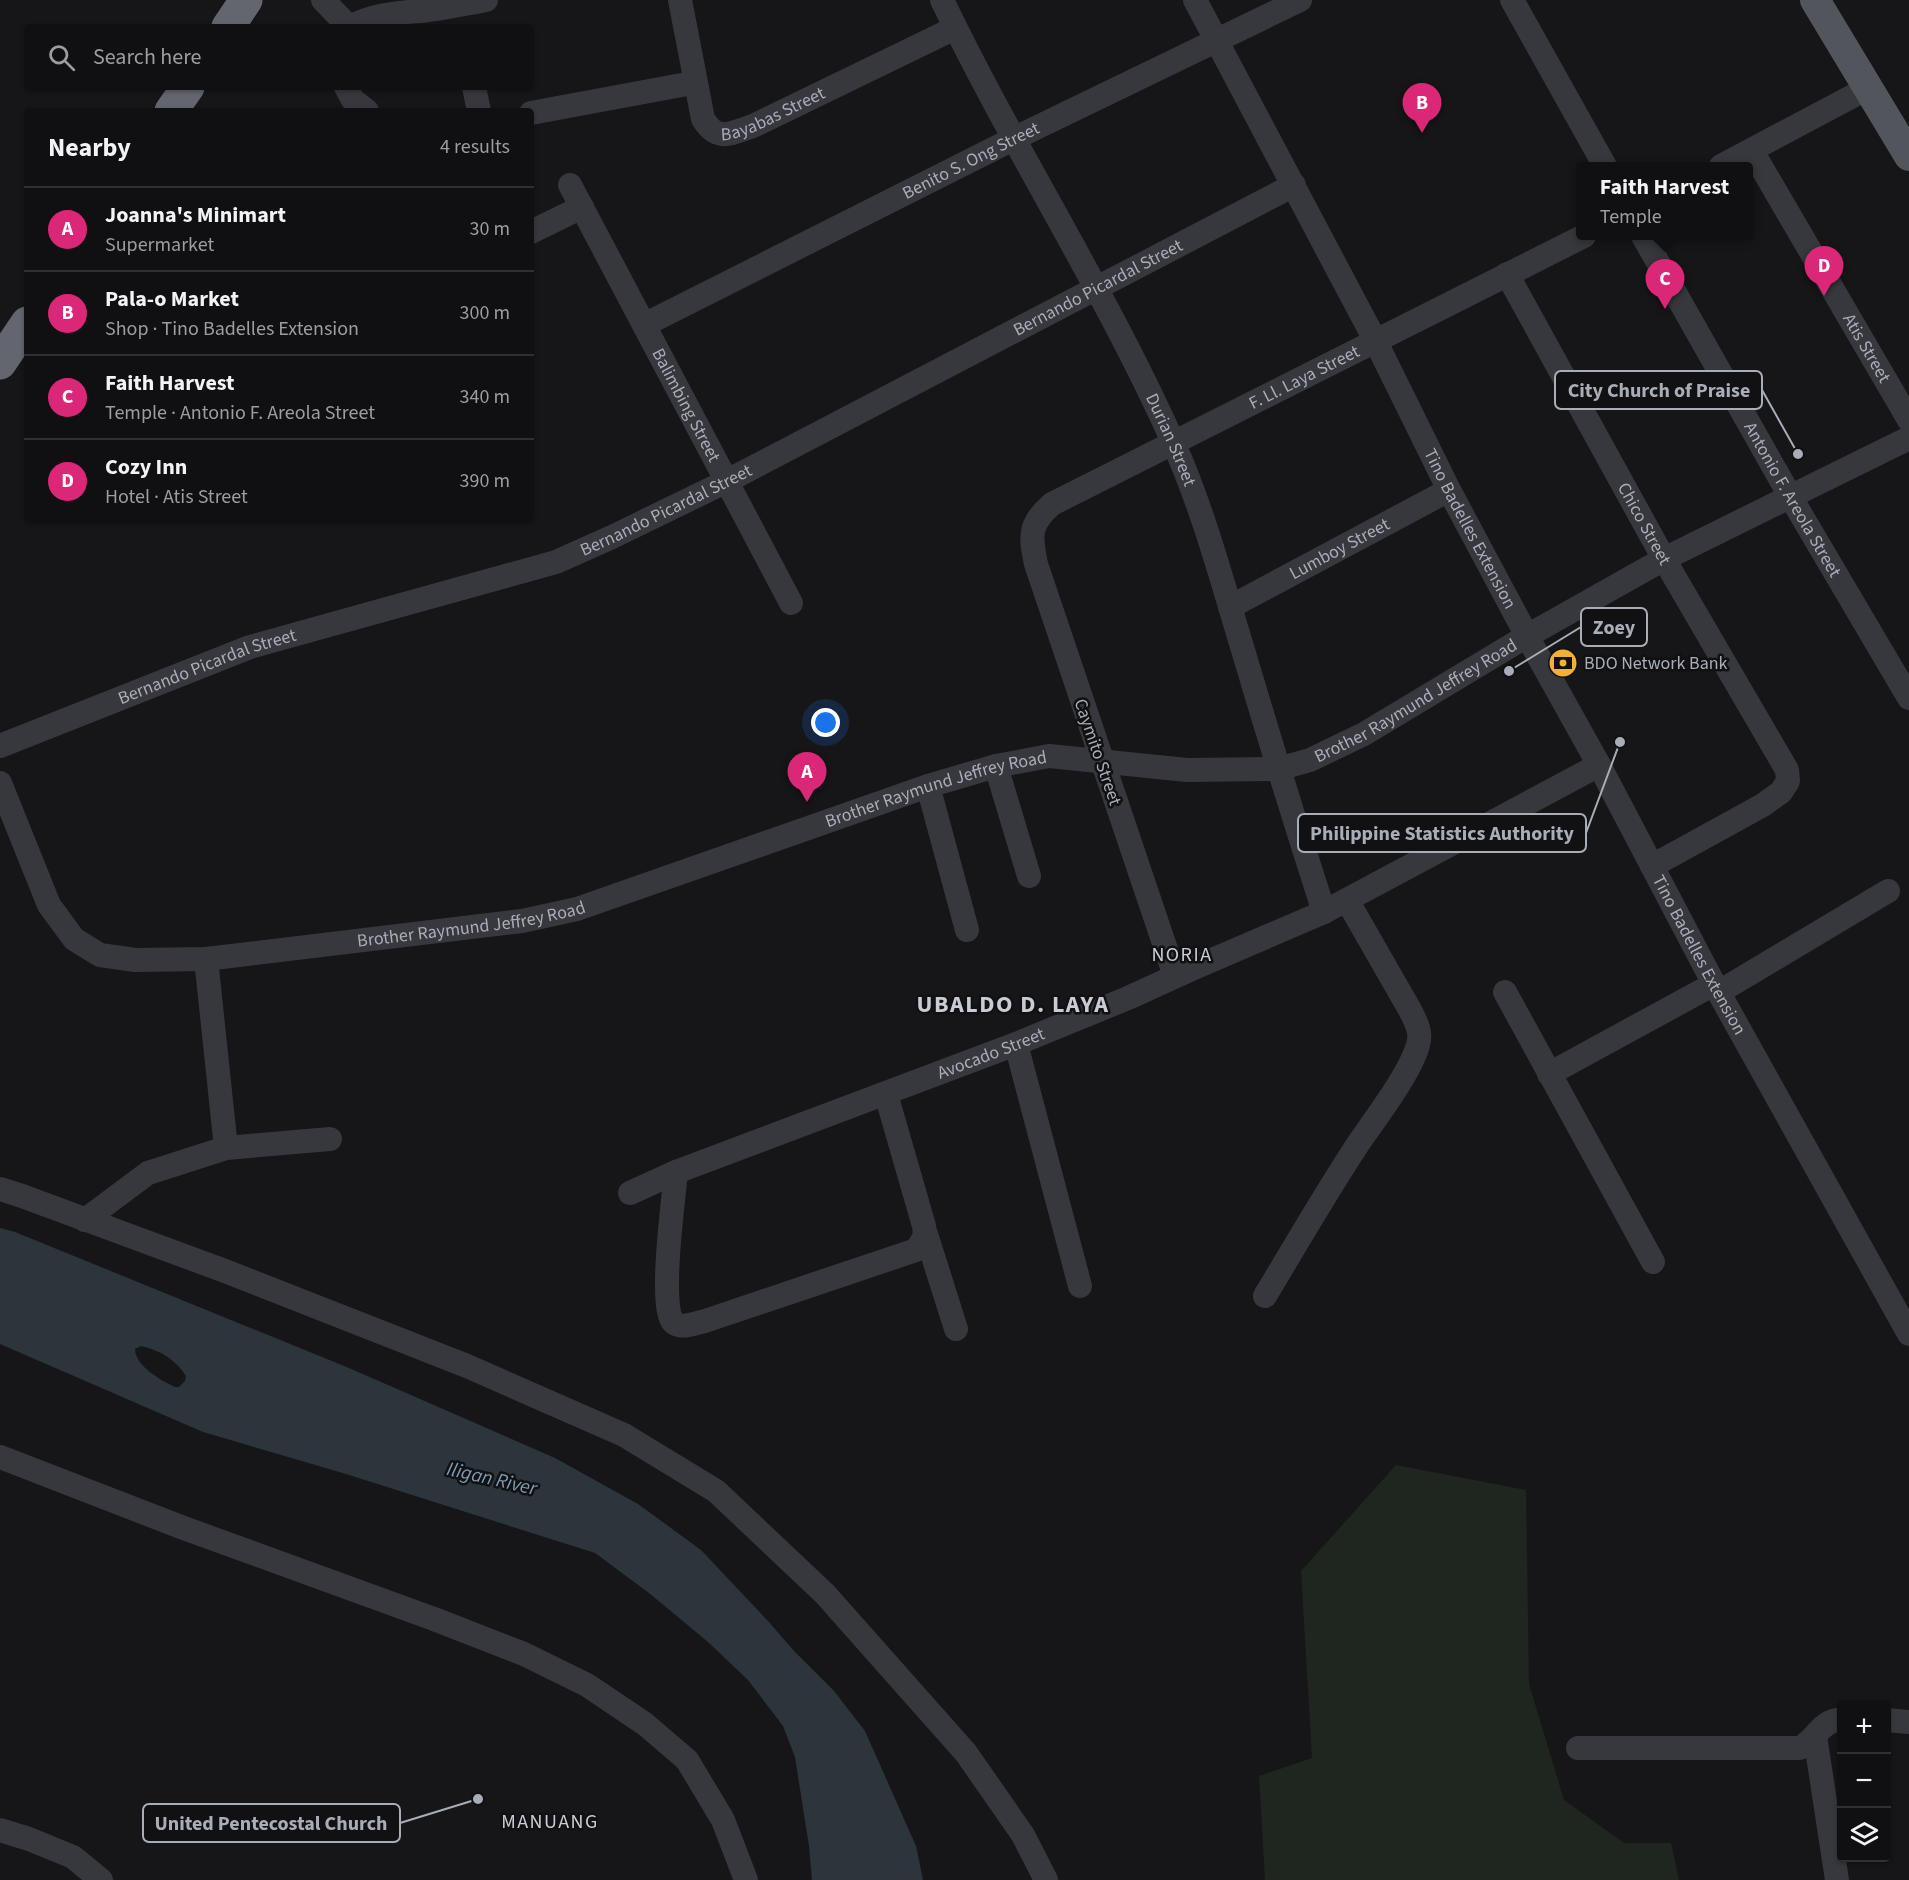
<!DOCTYPE html>
<html lang="en">
<head>
<meta charset="utf-8">
<style>
	body { margin:0; font-family:"Source Sans 3",sans-serif; background:#1e1e20; color:#f1f3f6 }
	.controls { position:absolute; right:18px; bottom:18px; display:grid; overflow:hidden; border-radius:6px; box-shadow:0 2px 4px #0004 }
	.controls button { width:54px; height:54px; display:grid; place-items:center; padding:0; border:0; border-bottom:2px solid #303032; background:#101012; color:#f1f3f6; font:30px sans-serif }
	.you { position:absolute; left:826px; top:723px; width:21px; height:21px; margin:-15px; border:4px solid #fff; border-radius:50%; background:#1a73e8; box-shadow:0 0 0 9px #1a73e833 }
	.badge { display:grid; place-items:center; width:39px; height:39px; border-radius:50%; background:#db2777; color:#fff; font-size:20px; font-weight:700 }
	.pin { position:absolute; translate:-50% -50px; filter:drop-shadow(0 2px 3px #0008) }
	.pin::after { content:''; position:absolute; top:32px; width:21px; height:18px; background:inherit; clip-path:polygon(0 0,100% 0,50% 100%) }
	.popup { position:absolute; left:1576px; top:162px; width:177px; height:78px; box-sizing:border-box; display:grid; place-content:center; border-radius:6px; background:#101012; filter:drop-shadow(0 2px 4px #0005); font-size:20px; white-space:nowrap; color:#9c9d9f }
	.popup b { font-size:22px; color:#f1f3f6 }
	.popup::after { content:''; position:absolute; left:50%; top:100%; margin-left:-12px; border:12px solid transparent; border-top-color:#101012 }
	.list { margin:0; padding:0; list-style:none }
	h2 { display:flex; justify-content:space-between; align-items:center; height:78px; margin:0; padding:0 24px; font-size:26px }
	h2 small { font-size:20px; font-weight:400; color:#9c9d9f }
	.list li { display:grid; grid-template-columns:39px 1fr auto; gap:18px; align-items:center; box-sizing:border-box; height:84px; padding:0 24px; border-top:2px solid #303032 }
	.list b { display:block; font-size:22px; white-space:nowrap }
	.list p { margin:0; font-size:20px; white-space:nowrap; color:#9c9d9f }
	.list em { font-size:20px; font-style:normal; color:#9c9d9f }
	.icon { flex:none; width:33px; height:33px; fill:none; stroke:currentColor; stroke-width:2; stroke-linecap:round; stroke-linejoin:round }
	.map { position:relative; flex:none; width:1909px; height:1880px; overflow:hidden }
	.search { position:absolute; background:#101012; box-shadow:0 2px 4px #0004; left:24px; top:24px; width:510px; height:66px; display:flex; align-items:center; gap:15px; box-sizing:border-box; padding:0 21px; border-radius:6px; color:#9c9d9f; font-size:22px }
	.panel { position:absolute; background:#101012; box-shadow:0 2px 4px #0004; left:24px; top:108px; width:510px; height:414px; border-radius:6px }
	.map>svg:first-child { display:block }
	.green { fill:#1e261f }
	.water { fill:#2c353c; fill-rule:evenodd }
	.lines { fill:none; stroke-linecap:round; stroke-linejoin:round }
	.minor { stroke:#37383d; stroke-width:24 }
	.major { stroke:#53555c; stroke-width:30 }
	.highway { stroke:#63666e; stroke-width:33 }
	.labels { text-anchor:middle; stroke-width:5; stroke-linejoin:round; paint-order:stroke }
	.street-label { font-size:18px; fill:#a8adb8; stroke:#111113 }
	.poi-label { font-size:18px; fill:#a8adb8; stroke:#111113; text-anchor:start }
	.neighbourhood-label { font-size:20px; letter-spacing:1.5px; fill:#c9ccd4; stroke:#111113 }
	.water-label { font-size:20px; font-style:italic; fill:#7f9bb3; stroke:#111113 }
	.district-label { font-size:24px; font-weight:bold; letter-spacing:1.5px; fill:#c9ccd4; stroke:#111113 }
	.leader { fill:none; stroke:#a8adb8; stroke-width:2 }
	.callout-dot { fill:#a8adb8; stroke:#111113; stroke-width:2 }
	.callout { fill:#111113; stroke:#a8adb8; stroke-width:2 }
	.callout-label { font-size:20px; text-anchor:middle; font-weight:bold; fill:#a8adb8 }
</style>
</head>
<body>
<div class="map">
<svg width="1909" height="1880" viewBox="0 0 1909 1880">
	<rect width="100%" height="100%" fill="#161618"/>
	<polygon class="green" points="1396,1465 1526,1490 1529,1684 1564,1800 1624,1843 1671,1843 1679,1880 1265,1880 1259,1776 1312,1758 1301,1571"/>
	<path class="water" d="M0,1228L15,1232L349,1368L555,1458L638,1504L701,1550L768,1621L795,1652L834,1691L865,1731L916,1846L923,1880H812L809,1846L795,1757L783,1726L748,1680L708,1642L649,1593L595,1553L346,1474L203,1432L0,1344ZM141,1346C160,1350 176,1360 186,1376L185,1381L179,1387H175C162,1381 135,1366 135,1349Z"/>
	<g class="lines">
		<g class="minor">
			<polyline points="323,0 349,27"/>
			<path id="s1" d="M680,0L703,119C718,143 731,133 753,126L955,28"/>
			<path id="s2" d="M942,0C1014,150 1105,290 1173,442C1203,509 1222,581 1243,650C1269,738 1296,825 1324,912"/>
			<path id="s3" d="M1195,0L1375,340L1449,490L1527,636L1599,765L1714,984L1909,1334"/>
			<polyline points="1512,0 1605,166"/>
			<path d="M350,27C374,13 402,13 429,10C448,7 467,4 486,0"/>
			<polyline points="346,87 353,100 367,111"/>
			<polyline points="474,87 479,111"/>
			<polyline points="531,113 687,84"/>
			<path id="s4" d="M1752,151L1909,420"/>
			<polyline points="1721,166 1868,88"/>
			<path id="s5" d="M570,185L791,603"/>
			<polyline points="531,232 582,207"/>
			<path id="s6" d="M1643,236L1790,496L1909,698"/>
			<path id="s7" d="M1507,274L1664,559L1787,770L1788,781L1781,792L1763,805L1652,866"/>
			<path id="s8" d="M644,325L1013,139L1300,0"/>
			<path id="s9" d="M1230,607L1449,490"/>
			<path id="s10" d="M0,746L250,647L556,562L612,537L727,481L1294,185"/>
			<polyline points="996,766 1029,876"/>
			<path id="s11" d="M0,783L49,905L74,939L100,955L135,960L206,959L522,921L577,909L928,786L996,766L1049,756L1187,770L1278,769L1310,760L1364,734L1527,636L1664,559L1909,438"/>
			<polyline points="928,786 967,930"/>
			<polyline points="206,959 226,1148"/>
			<path id="s12" d="M1175,976L1036,564C1030,535 1029,524 1052,504L1584,236"/>
			<polyline points="1505,992 1653,1262"/>
			<polyline points="1719,992 1888,891"/>
			<polyline points="1016,1044 1080,1286"/>
			<polyline points="1549,1074 1714,984"/>
			<path d="M676,1172C674,1196 658,1310 674,1323C682,1329 696,1323 705,1321L916,1250C923,1241 926,1236 924,1226L886,1094"/>
			<polyline points="0,1189 22,1196 225,1271 467,1366 624,1435 716,1491 825,1594 966,1753 1023,1835 1046,1880"/>
			<path id="s13" d="M630,1193L676,1172L1016,1044L1128,998L1196,967L1324,912L1599,765"/>
			<polyline points="85,1220 148,1173 226,1148 330,1139"/>
			<polyline points="926,1234 956,1329"/>
			<path d="M1265,1296C1295,1246 1324,1196 1356,1147C1374,1120 1410,1074 1418,1045C1422,1032 1416,1022 1410,1010L1347,900"/>
			<polyline points="0,1457 181,1527 434,1619 524,1654 587,1685 645,1724 687,1760 723,1820 746,1880"/>
			<polyline points="1886,1720 1909,1722"/>
			<polyline points="1815,1736 1837,1880"/>
			<path d="M1578,1748H1800C1817,1739 1820,1721 1842,1719"/>
			<polyline points="0,1830 29,1839 73,1857 101,1880"/>
		</g>
		<polyline class="major" points="1815,0 1909,156"/>
		<g class="highway">
			<polyline points="228,27 246,0"/>
			<polyline points="171,111 188,87"/>
			<polyline points="0,363 27,323"/>
		</g>
	</g>
	<defs>
		<g id="bank-disc" transform="scale(1.5)"><circle r="9.5" fill="#f2b134" stroke="#111113"/><path d="M-6-4H6V4H-6ZM0-2.3a2.3 2.3 0 1 0 0 4.6a2.3 2.3 0 1 0 0-4.6Z" fill="#111"/></g>
	</defs>
	<g fill-rule="evenodd">
		<use href="#bank-disc" x="1563" y="663"/>
	</g>
	<g class="labels">
		<g class="street-label">
			<text dy="6" stroke="none"><textPath href="#s1" startOffset="201">Bayabas Street</textPath></text>
			<text dy="6" stroke="none"><textPath href="#s8" startOffset="366">Benito S. Ong Street</textPath></text>
			<text dy="6" stroke="none"><textPath href="#s10" startOffset="1194">Bernando Picardal Street</textPath></text>
			<text dy="6" stroke="none"><textPath href="#s4" startOffset="228">Atis Street</textPath></text>
			<text dy="6" stroke="none"><textPath href="#s12" startOffset="784">F. Ll. Laya Street</textPath></text>
			<text dy="6" stroke="none"><textPath href="#s5" startOffset="249">Balimbing Street</textPath></text>
			<text dy="6" stroke="none"><textPath href="#s2" startOffset="496">Durian Street</textPath></text>
			<text dy="6" stroke="none"><textPath href="#s6" startOffset="303">Antonio F. Areola Street</textPath></text>
			<text dy="6" stroke="none"><textPath href="#s10" startOffset="708">Bernando Picardal Street</textPath></text>
			<text dy="6" stroke="none"><textPath href="#s7" startOffset="285">Chico Street</textPath></text>
			<text dy="6" stroke="none"><textPath href="#s3" startOffset="596">Tino Badelles Extension</textPath></text>
			<text dy="6" stroke="none"><textPath href="#s9" startOffset="124">Lumboy Street</textPath></text>
			<text dy="6" stroke="none"><textPath href="#s10" startOffset="222">Bernando Picardal Street</textPath></text>
			<text dy="6" stroke="none"><textPath href="#s11" startOffset="1566">Brother Raymund Jeffrey Road</textPath></text>
			<text transform="translate(1098 752) rotate(71)" y="6">Caymito Street</text>
			<text dy="6" stroke="none"><textPath href="#s11" startOffset="1064">Brother Raymund Jeffrey Road</textPath></text>
			<text dy="6" stroke="none"><textPath href="#s11" startOffset="578">Brother Raymund Jeffrey Road</textPath></text>
			<text dy="6" stroke="none"><textPath href="#s3" startOffset="1080">Tino Badelles Extension</textPath></text>
			<text dy="6" stroke="none"><textPath href="#s13" startOffset="387">Avocado Street</textPath></text>
		</g>
		<g class="poi-label">
			<text x="1584" y="669">BDO Network Bank</text>
		</g>
		<g class="neighbourhood-label">
			<text x="1182" y="961">NORIA</text>
			<text x="550" y="1828">MANUANG</text>
		</g>
		<g class="water-label">
			<text transform="translate(492 1478) rotate(13)" y="7">Iligan River</text>
		</g>
		<g class="district-label">
			<text x="1013" y="1012">UBALDO D. LAYA</text>
		</g>
	</g>
	<path class="leader" d="M1798 454L1762 390M1509 671L1581 627M1620 742L1586 833M478 1799L400 1823"/>
	<g class="callout-dot">
		<circle cx="1798" cy="454" r="6"/>
		<circle cx="1509" cy="671" r="6"/>
		<circle cx="1620" cy="742" r="6"/>
		<circle cx="478" cy="1799" r="6"/>
	</g>
	<g class="callout">
		<rect x="1555" y="371" width="207" height="38" rx="6"/>
		<rect x="1581" y="608" width="66" height="38" rx="6"/>
		<rect x="1298" y="814" width="288" height="38" rx="6"/>
		<rect x="143" y="1804" width="257" height="38" rx="6"/>
	</g>
	<g class="callout-label">
		<text x="1659" y="397">City Church of Praise</text>
		<text x="1614" y="634">Zoey</text>
		<text x="1442" y="840">Philippine Statistics Authority</text>
		<text x="271" y="1830">United Pentecostal Church</text>
	</g>
</svg>
<div class="controls">
<button>+</button>
<button>−</button>
<button><svg class="icon" aria-label="layers" viewBox="0 0 24 24"><path d="M12 4l9 5-9 5-9-5zM3 14l9 5 9-5"/></svg></button>
</div>
<div class="you"></div>
<div class="pin badge" style="left:807px;top:802px">A</div>
<div class="pin badge" style="left:1422px;top:133px">B</div>
<div class="pin badge" style="left:1665px;top:309px">C</div>
<div class="popup"><b>Faith Harvest</b>Temple</div>
<div class="pin badge" style="left:1824px;top:296px">D</div>
<div class="search"><svg class="icon" aria-label="search" viewBox="0 0 24 24"><circle cx="10" cy="10" r="6"/><path d="M15 15l6 6"/></svg>Search here</div>
<section class="panel">
<h2>Nearby<small>4 results</small></h2>
<ul class="list">
<li><span class="badge">A</span><div><b>Joanna's Minimart</b><p>Supermarket</p></div><em>30 m</em></li>
<li><span class="badge">B</span><div><b>Pala-o Market</b><p>Shop · Tino Badelles Extension</p></div><em>300 m</em></li>
<li><span class="badge">C</span><div><b>Faith Harvest</b><p>Temple · Antonio F. Areola Street</p></div><em>340 m</em></li>
<li><span class="badge">D</span><div><b>Cozy Inn</b><p>Hotel · Atis Street</p></div><em>390 m</em></li>
</ul>
</section>
</div>
</body>
</html>
